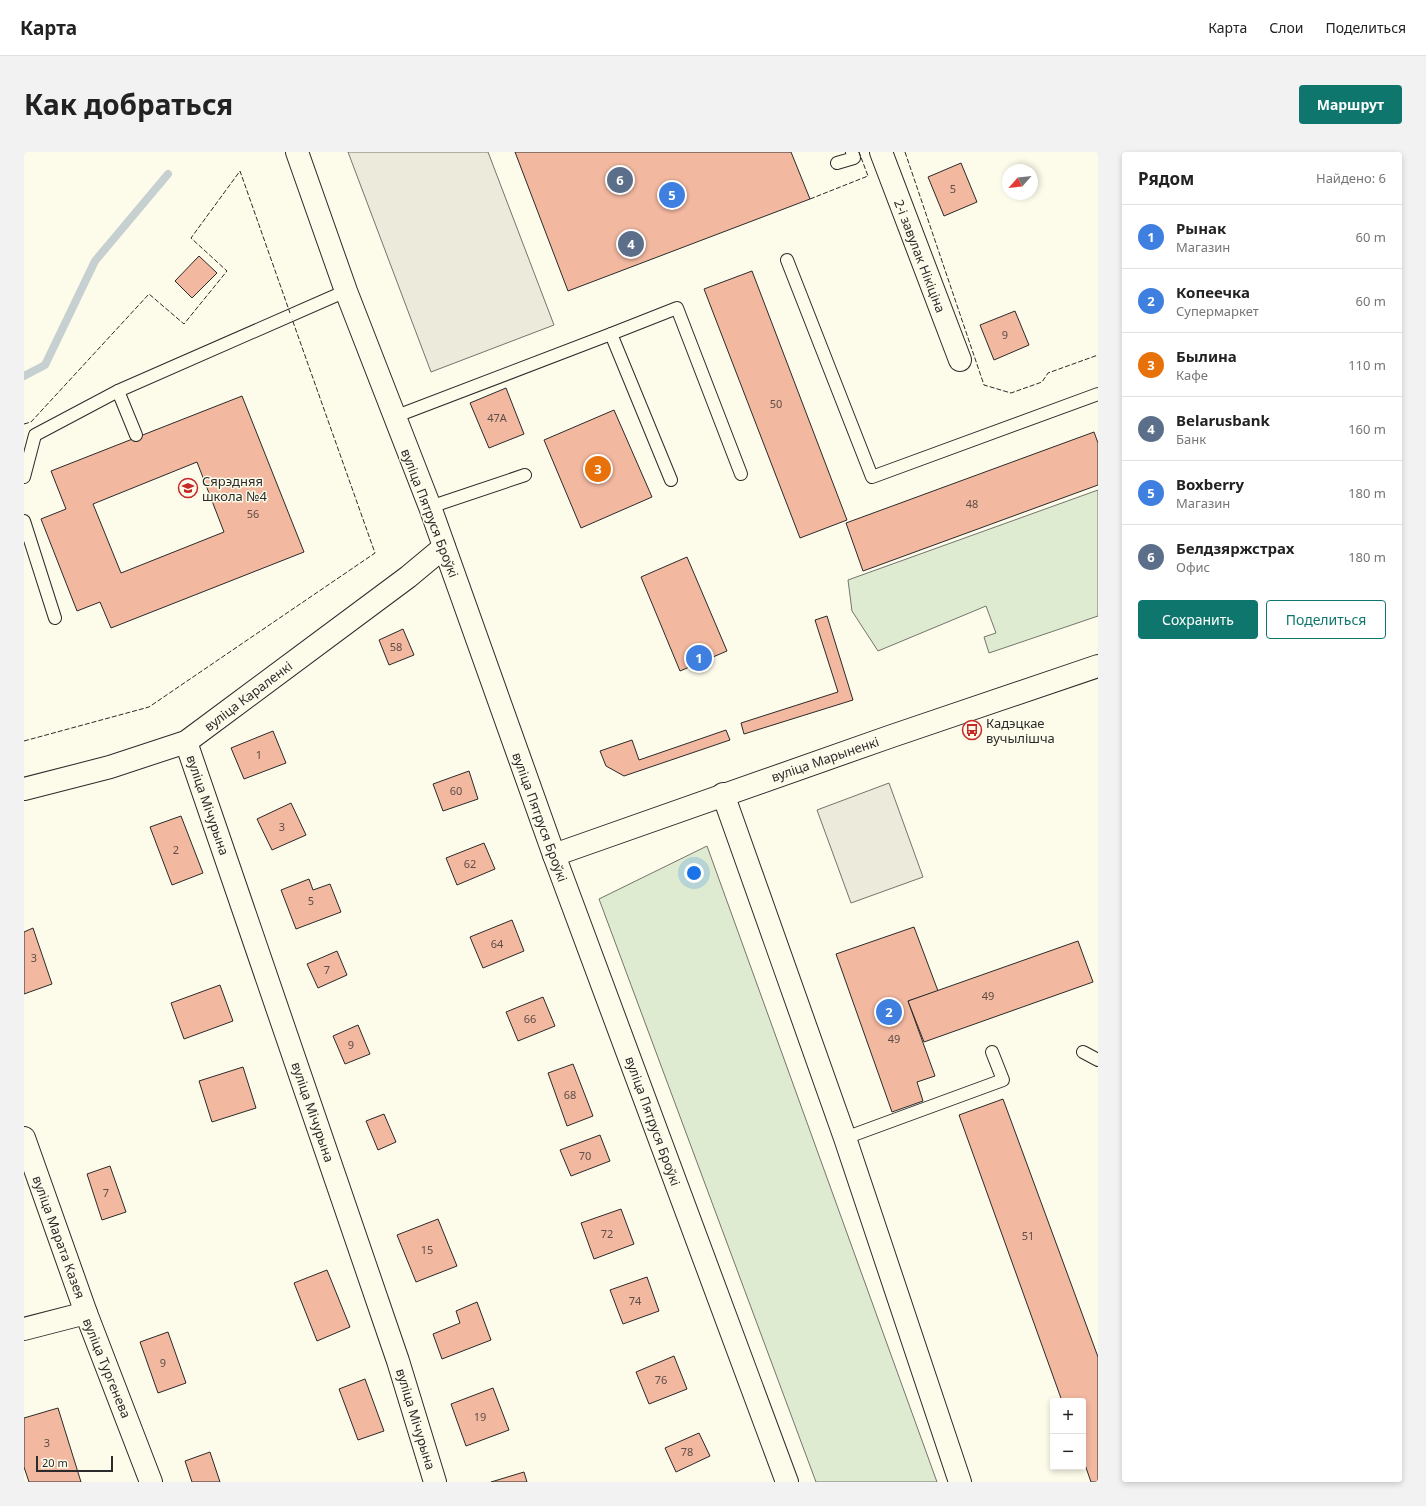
<!DOCTYPE html>
<html lang="ru">
<head>
<meta charset="utf-8">
<style>
	body { margin:0; font-family:"Noto Sans",sans-serif; background:#f2f2f2; color:#222 }
	.controls { position:absolute; right:12px; bottom:12px; display:grid; overflow:hidden; border-radius:4px; box-shadow:0 2px 6px #0003 }
	.controls button { width:36px; height:36px; display:grid; place-items:center; padding:0; border:0; border-bottom:1px solid #e0e0e0; background:#fff; color:#222; font:20px sans-serif }
	.compass { position:absolute; left:978px; top:12px; width:36px; height:36px; border-radius:50%; background:#fff; box-shadow:0 2px 6px #0003; rotate:243deg }
	.scale { position:absolute; left:12px; bottom:10px; width:77px; box-sizing:border-box; padding-left:4px; border:2px solid #2b2b2b; border-top:0; font-size:11px; line-height:14px; white-space:nowrap; color:#2b2b2b; -webkit-text-stroke:3px #fdfbea; paint-order:stroke }
	.you { position:absolute; left:670px; top:721px; width:14px; height:14px; margin:-10px; border:3px solid #fff; border-radius:50%; background:#1a73e8; box-shadow:0 0 0 6px #1a73e833 }
	.badge { display:grid; place-items:center; width:26px; height:26px; border-radius:50%; background:#0f766e; color:#fff; font-size:13px; font-weight:700 }
	.pin { position:absolute; translate:-50% -50%; border:2px solid #fff; box-shadow:0 1px 4px #0006 }
	.list { margin:0; padding:0; list-style:none }
	h2 { display:flex; justify-content:space-between; align-items:center; height:52px; margin:0; padding:0 16px; font-size:17px }
	h2 small { font-size:13px; font-weight:400; color:#767676 }
	.list li { display:grid; grid-template-columns:26px 1fr auto; gap:12px; align-items:center; box-sizing:border-box; height:64px; padding:0 16px; border-top:1px solid #e0e0e0 }
	.list b { display:block; font-size:15px; white-space:nowrap }
	.list p { margin:0; font-size:13px; white-space:nowrap; color:#767676 }
	.list em { font-size:13px; font-style:normal; color:#767676 }
	.actions { display:flex; gap:8px; padding:12px 16px }
	.actions a { flex:1; padding:9px 0; border:1px solid #0f766e; border-radius:4px; text-align:center; font-size:14px; color:#0f766e }
	.actions .main { background:#0f766e; color:#fff }
	.map { position:relative; flex:none; width:1074px; height:1330px; overflow:hidden; border-radius:4px }
	header { display:flex; align-items:center; gap:24px; box-sizing:border-box; height:56px; padding:0 20px; background:#fff; border-bottom:1px solid #e0e0e0 }
	header strong { font-size:19px }
	nav { display:flex; gap:22px; margin-inline-start:auto; font-size:14px }
	.intro { display:flex; align-items:center; justify-content:space-between; box-sizing:border-box; height:96px; padding:0 24px }
	h1 { margin:0; font-size:28px }
	.button { padding:10px 18px; border-radius:4px; background:#0f766e; color:#fff; font-size:14px; font-weight:700 }
	main { display:flex; gap:24px; padding:0 24px }
	aside { flex:1; background:#fff; border-radius:4px; box-shadow:0 2px 6px #0003 }
	.map>svg:first-child { display:block }
	.green { fill:#deebd1; stroke:#74746e }
	.parking { fill:#eceadb; stroke:#74746e }
	.lines { fill:none; stroke-linecap:round; stroke-linejoin:round }
	.stream { stroke:#c7d0d0; stroke-width:8 }
	.building { fill:#f2b8a0; stroke:#2b2b2b; fill-rule:evenodd }
	.lane-casing { stroke:#2b2b2b; stroke-width:14 }
	.street-casing { stroke:#2b2b2b; stroke-width:24 }
	.secondary-casing { stroke:#2b2b2b; stroke-width:24 }
	.lane { stroke:#fdfbea; stroke-width:12 }
	.street { stroke:#fdfbea; stroke-width:22 }
	.secondary { stroke:#fdfbea; stroke-width:22 }
	.fence { stroke:#2b2b2b; stroke-width:1; stroke-dasharray:5 2; stroke-linecap:butt }
	.labels { text-anchor:middle; stroke-width:3; stroke-linejoin:round; paint-order:stroke }
	.number-label { font-size:11px; fill:#5d4e48 }
	.street-label { font-size:13px; fill:#2b2b2b; stroke:#fdfbea }
	.poi-label { font-size:13px; fill:#2b2b2b; stroke:#fdfbea; text-anchor:start }
</style>
</head>
<body>
<header>
<strong>Карта</strong>
<nav><a>Карта</a><a>Слои</a><a>Поделиться</a></nav>
</header>
<div class="intro"><h1>Как добраться</h1><a class="button">Маршрут</a></div>
<main>
<div class="map">
<svg width="1074" height="1330" viewBox="0 0 1074 1330">
	<rect width="100%" height="100%" fill="#fdfbea"/>
	<g class="green">
		<polygon points="1074,338 1074,464 965,501 960,485 972,481 962,454 854,499 828,459 824,428"/>
		<polygon points="683,694 913,1330 792,1330 575,747"/>
	</g>
	<g class="parking">
		<polygon points="324,0 464,0 530,173 407,220"/>
		<polygon points="865,631 899,725 827,751 793,658"/>
	</g>
	<g class="lines">
		<polyline class="stream" points="0,224 21,213 71,109 144,22"/>
	</g>
	<g class="building">
		<polygon points="491,0 767,0 786,47 544,139"/>
		<polygon points="937,11 953,50 920,64 904,25"/>
		<polygon points="175,104 193,121 168,146 151,129"/>
		<polygon points="728,119 823,368 776,386 680,137"/>
		<polygon points="991,159 1005,193 970,208 956,173"/>
		<polygon points="482,236 500,282 465,296 446,251"/>
		<path d="M218,244L280,400L87,476L76,450L53,459L17,367L42,357L27,319ZM173,310L200,380L97,421L69,352Z"/>
		<polygon points="590,258 628,345 557,376 520,288"/>
		<polygon points="1070,280 1074,291 1074,333 839,419 822,371"/>
		<polygon points="663,405 703,499 656,519 617,425"/>
		<polygon points="803,464 829,548 720,582 717,571 814,540 791,468"/>
		<polygon points="379,477 390,503 365,513 355,488"/>
		<polygon points="702,578 706,588 600,624 582,614 576,599 608,588 615,608"/>
		<polygon points="249,579 262,611 220,627 207,596"/>
		<polygon points="445,619 454,647 419,659 409,632"/>
		<polygon points="267,651 282,683 248,698 233,667"/>
		<polygon points="157,664 179,721 148,733 126,675"/>
		<polygon points="460,691 471,717 433,733 422,706"/>
		<polygon points="285,727 289,738 306,732 317,760 272,777 257,738"/>
		<polygon points="488,768 500,799 459,816 446,785"/>
		<polygon points="890,775 914,839 884,849 911,924 893,930 899,949 868,960 812,802"/>
		<polygon points="9,776 28,832 0,842 0,780"/>
		<polygon points="1054,789 1069,830 900,890 884,849"/>
		<polygon points="313,799 323,823 294,836 283,812"/>
		<polygon points="196,833 209,869 160,887 147,851"/>
		<polygon points="519,845 531,874 494,889 482,860"/>
		<polygon points="334,873 346,902 321,912 309,884"/>
		<polygon points="549,912 569,964 543,974 524,921"/>
		<polygon points="219,915 232,956 188,970 175,929"/>
		<polygon points="979,947 1074,1205 1074,1330 1067,1330 1059,1307 1059,1249 1038,1249 935,963"/>
		<polygon points="360,962 372,990 354,998 342,969"/>
		<polygon points="576,983 586,1009 547,1024 536,998"/>
		<polygon points="86,1014 102,1060 78,1068 63,1022"/>
		<polygon points="597,1057 610,1092 570,1107 557,1071"/>
		<polygon points="414,1067 433,1114 392,1130 373,1083"/>
		<polygon points="303,1118 326,1175 293,1189 270,1131"/>
		<polygon points="623,1125 635,1159 599,1172 586,1138"/>
		<polygon points="453,1150 467,1188 418,1207 409,1182 436,1171 432,1159"/>
		<polygon points="144,1180 162,1231 134,1241 116,1190"/>
		<polygon points="650,1204 663,1237 625,1252 612,1220"/>
		<polygon points="341,1227 360,1279 334,1288 315,1237"/>
		<polygon points="469,1236 485,1278 442,1294 427,1252"/>
		<polygon points="34,1256 57,1330 5,1330 0,1315 0,1266"/>
		<polygon points="675,1281 686,1304 652,1320 641,1296"/>
		<polygon points="186,1300 196,1330 168,1330 161,1309"/>
		<polygon points="500,1320 503,1330 467,1330"/>
	</g>
	<g class="lines">
		<g class="lane-casing">
			<g id="lane">
				<polyline points="813,11 830,6 828,0"/>
				<polyline points="763,108 848,325 1074,242"/>
				<polyline points="587,182 653,156 717,322"/>
				<polyline points="94,239 112,283"/>
				<polyline points="370,265 587,182 647,328"/>
				<polyline points="0,325 11,283 94,239 322,139"/>
				<polyline points="406,355 501,323"/>
				<polyline points="0,369 31,466"/>
				<polyline points="1059,900 1074,908"/>
				<polyline points="821,986 979,928 968,900"/>
			</g>
		</g>
		<g class="street-casing">
			<g id="street">
				<polyline points="857,0 936,208"/>
				<polyline points="162,590 374,1209 411,1330"/>
				<polyline points="0,637 86,615 162,590 384,425 420,395"/>
				<polyline points="699,642 821,986 936,1330"/>
				<polyline points="0,986 62,1161 127,1330"/>
				<polyline points="0,1177 62,1161"/>
			</g>
		</g>
		<g class="secondary-casing">
			<g id="secondary">
				<polyline points="273,0 322,139 406,355 530,703 763,1330"/>
				<polyline points="530,703 865,585 1074,514"/>
			</g>
		</g>
		<use href="#lane" class="lane"/>
		<use href="#street" class="street"/>
		<use href="#secondary" class="secondary"/>
		<g class="fence">
			<polyline points="881,0 960,233 987,241 1018,230 1024,221 1074,203"/>
			<polyline points="786,47 844,24 835,0"/>
			<polyline points="0,272 7,270 125,142 160,172 203,119 167,86 216,19 266,161"/>
			<polyline points="0,589 125,555 351,401 268,167"/>
		</g>
	</g>
	<defs>
		<g id="school-ring" transform="scale(1)"><circle r="9.5" fill="#fdfbea" stroke="#c62828" stroke-width="1.5"/><path d="M0-5L7-2L0 1L-7-2ZM-4 1L0 2.5L4 1V4Q0 6-4 4Z" fill="#c62828"/></g>
		<g id="bus-ring" transform="scale(1)"><circle r="9.5" fill="#fdfbea" stroke="#c62828" stroke-width="1.5"/><path d="M-5-6H5V4H4V6H2V4H-2V6H-4V4H-5ZM-3.5-4V0h7V-4ZM-3.5 1.2v1.5H-2V1.2ZM2 1.2v1.5H3.5V1.2Z" fill="#c62828"/></g>
	</defs>
	<g fill-rule="evenodd">
		<use href="#school-ring" x="164" y="336"/>
		<use href="#bus-ring" x="948" y="578"/>
	</g>
	<g class="labels">
		<g class="number-label">
			<text x="929" y="41">5</text>
			<text x="981" y="187">9</text>
			<text x="752" y="256">50</text>
			<text x="473" y="270">47А</text>
			<text x="948" y="356">48</text>
			<text x="229" y="366">56</text>
			<text x="372" y="499">58</text>
			<text x="235" y="607">1</text>
			<text x="432" y="643">60</text>
			<text x="258" y="679">3</text>
			<text x="152" y="702">2</text>
			<text x="446" y="716">62</text>
			<text x="287" y="753">5</text>
			<text x="473" y="796">64</text>
			<text x="10" y="810">3</text>
			<text x="303" y="822">7</text>
			<text x="964" y="848">49</text>
			<text x="506" y="871">66</text>
			<text x="870" y="891">49</text>
			<text x="327" y="897">9</text>
			<text x="546" y="947">68</text>
			<text x="561" y="1008">70</text>
			<text x="82" y="1045">7</text>
			<text x="583" y="1086">72</text>
			<text x="1004" y="1088">51</text>
			<text x="403" y="1102">15</text>
			<text x="611" y="1153">74</text>
			<text x="139" y="1215">9</text>
			<text x="637" y="1232">76</text>
			<text x="456" y="1269">19</text>
			<text x="23" y="1295">3</text>
			<text x="663" y="1304">78</text>
		</g>
		<g class="street-label">
			<text transform="translate(896 104) rotate(69)" y="5">2-і завулак Нікіціна</text>
			<text transform="translate(406 361) rotate(69)" y="5">вуліца Пятруся Броўкі</text>
			<text transform="translate(224 544) rotate(-37)" y="5">вуліца Караленкі</text>
			<text transform="translate(801 607) rotate(-19)" y="5">вуліца Марыненкі</text>
			<text transform="translate(184 653) rotate(71)" y="5">вуліца Мічурына</text>
			<text transform="translate(516 665) rotate(70)" y="5">вуліца Пятруся Броўкі</text>
			<text transform="translate(289 960) rotate(71)" y="5">вуліца Мічурына</text>
			<text transform="translate(629 969) rotate(70)" y="5">вуліца Пятруся Броўкі</text>
			<text transform="translate(35 1085) rotate(70)" y="5">вуліца Марата Казея</text>
			<text transform="translate(83 1216) rotate(68)" y="5">вуліца Тургенева</text>
			<text transform="translate(392 1267) rotate(73)" y="5">вуліца Мічурына</text>
		</g>
		<g class="poi-label">
			<text x="178" y="334">Сярэдняя<tspan x="178" dy="15">школа №4</tspan></text>
			<text x="962" y="576">Кадэцкае<tspan x="962" dy="15">вучылішча</tspan></text>
		</g>
	</g>
</svg>
<div class="controls">
<button>+</button>
<button>−</button>
</div>
<svg class="compass" viewBox="-18 -18 36 36"><path d="M0-13l5 13h-10z" fill="#e53935"/><path d="M0 13l5-13h-10z" fill="#767676"/></svg>
<div class="scale">20 m</div>
<div class="you"></div>
<div class="pin badge" style="left:675px;top:506px;background:#3f7fe0">1</div>
<div class="pin badge" style="left:865px;top:860px;background:#3f7fe0">2</div>
<div class="pin badge" style="left:574px;top:317px;background:#e8710a">3</div>
<div class="pin badge" style="left:607px;top:92px;background:#5c6f8a">4</div>
<div class="pin badge" style="left:648px;top:43px;background:#3f7fe0">5</div>
<div class="pin badge" style="left:596px;top:28px;background:#5c6f8a">6</div>
</div>
<aside>
<h2>Рядом<small>Найдено: 6</small></h2>
<ul class="list">
<li><span class="badge" style="background:#3f7fe0">1</span><div><b>Рынак</b><p>Магазин</p></div><em>60 m</em></li>
<li><span class="badge" style="background:#3f7fe0">2</span><div><b>Копеечка</b><p>Супермаркет</p></div><em>60 m</em></li>
<li><span class="badge" style="background:#e8710a">3</span><div><b>Былина</b><p>Кафе</p></div><em>110 m</em></li>
<li><span class="badge" style="background:#5c6f8a">4</span><div><b>Belarusbank</b><p>Банк</p></div><em>160 m</em></li>
<li><span class="badge" style="background:#3f7fe0">5</span><div><b>Boxberry</b><p>Магазин</p></div><em>180 m</em></li>
<li><span class="badge" style="background:#5c6f8a">6</span><div><b>Белдзяржстрах</b><p>Офис</p></div><em>180 m</em></li>
</ul>
<div class="actions"><a class="main">Сохранить</a><a>Поделиться</a></div>
</aside>
</main>
</body>
</html>
